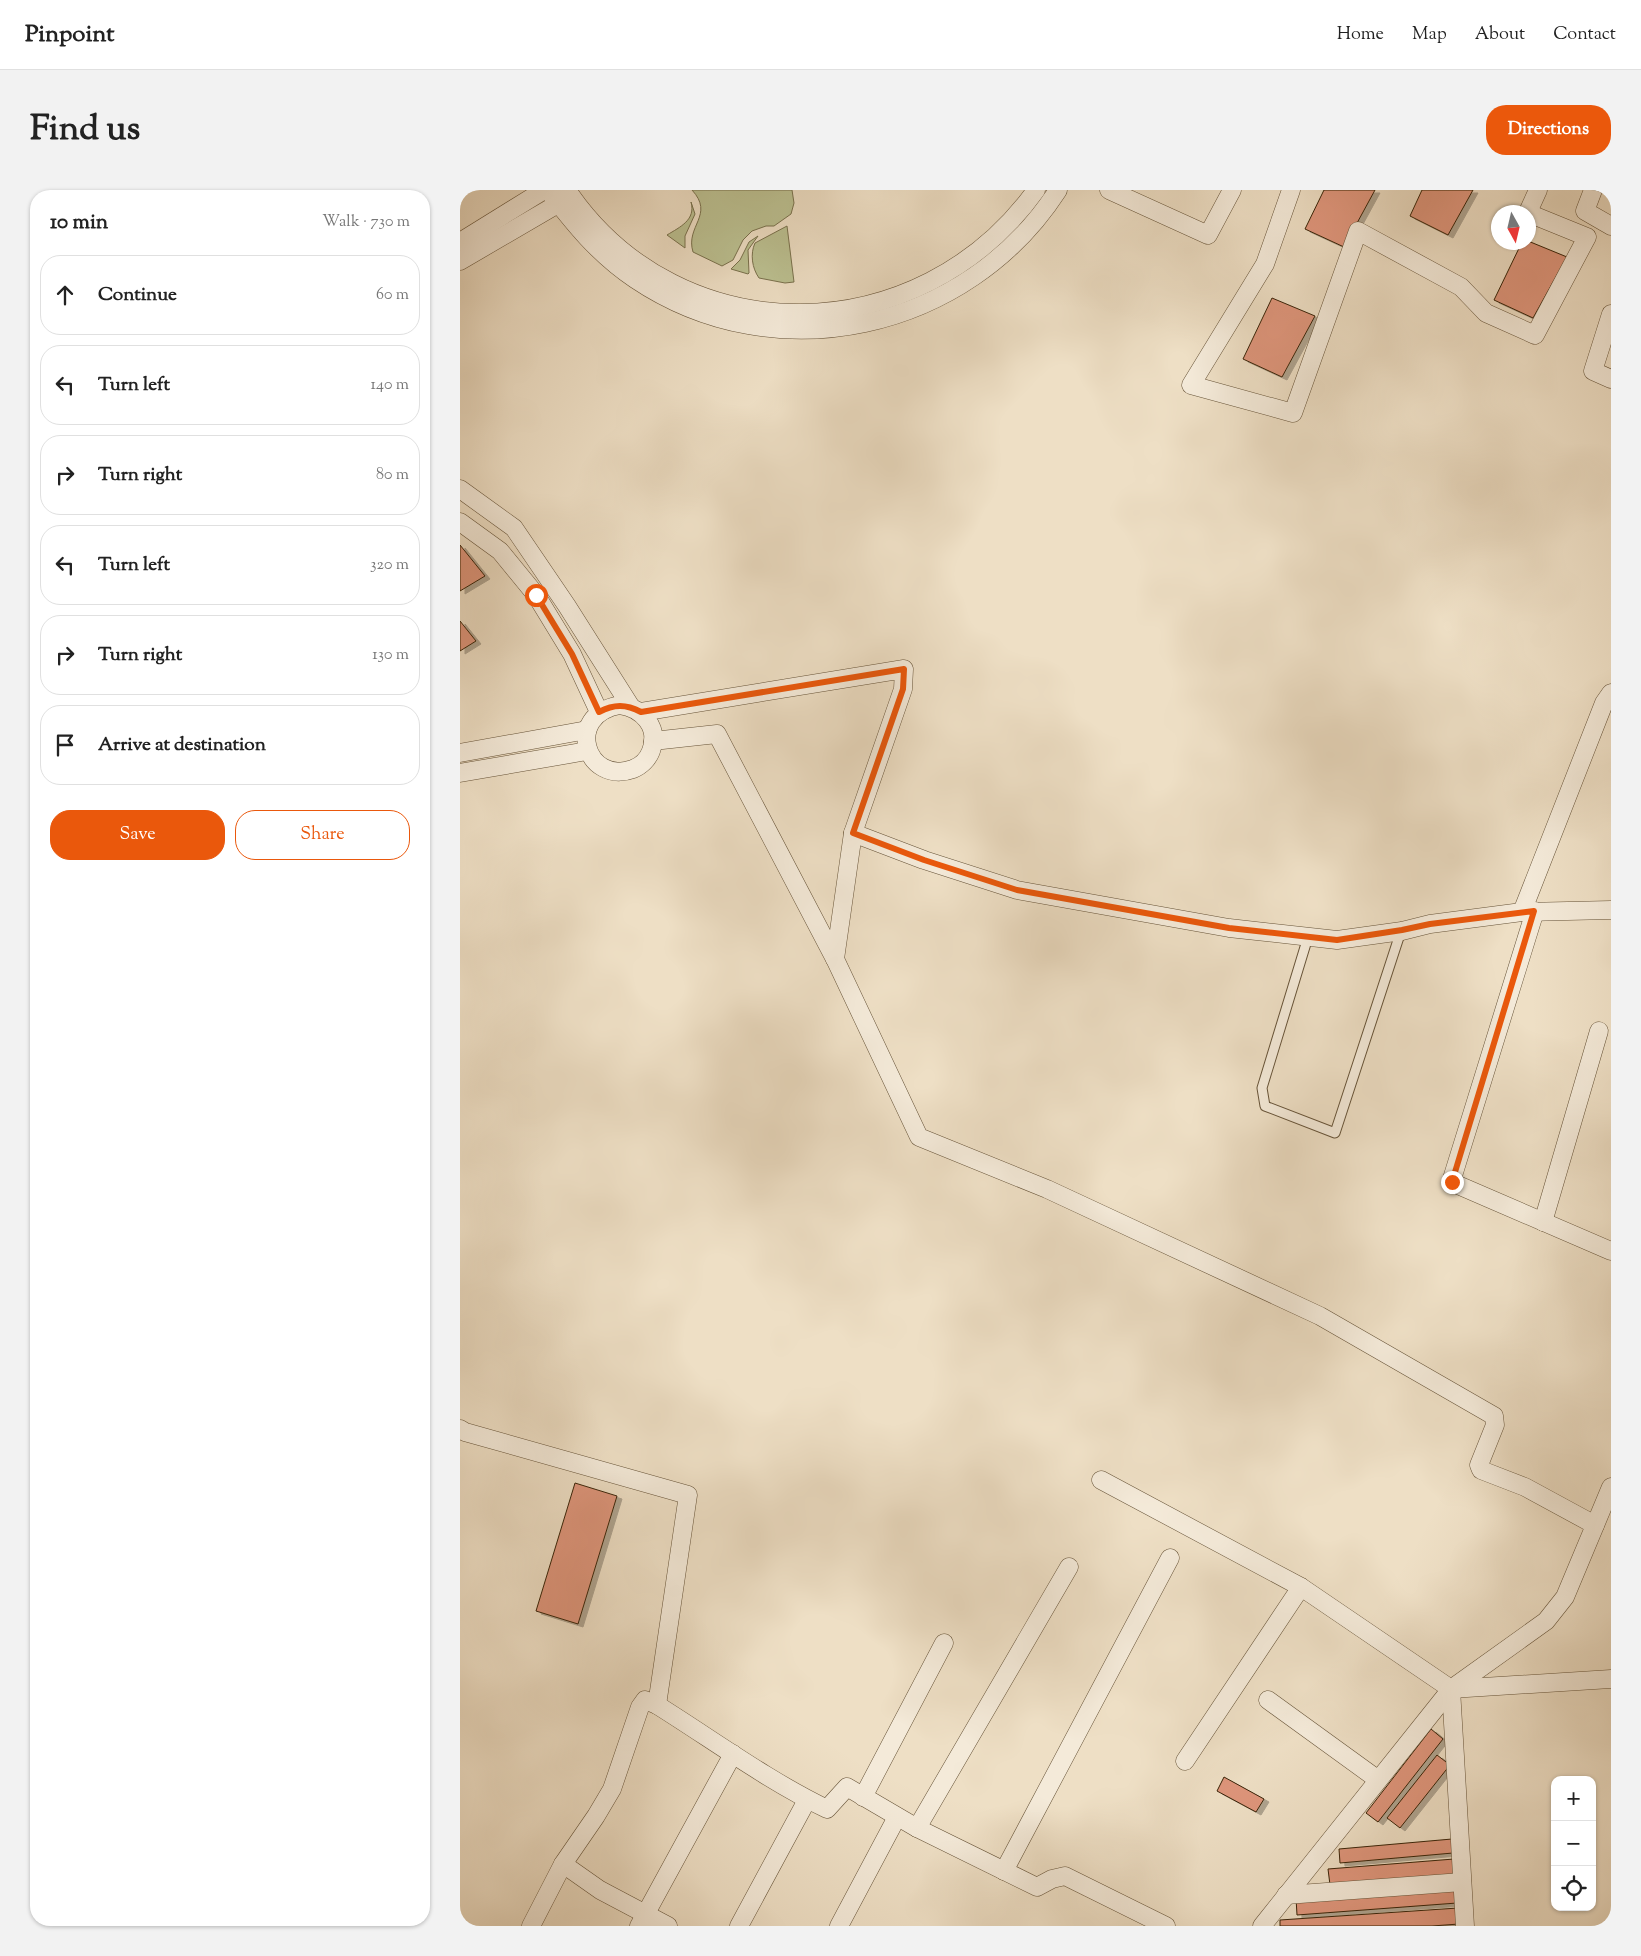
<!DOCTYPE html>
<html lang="en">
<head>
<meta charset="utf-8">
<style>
	body { margin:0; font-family:"Sorts Mill Goudy",serif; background:#f2f2f2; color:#222 }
	.controls { position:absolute; right:15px; bottom:15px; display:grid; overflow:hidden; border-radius:10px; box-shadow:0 1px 4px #0004 }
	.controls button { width:45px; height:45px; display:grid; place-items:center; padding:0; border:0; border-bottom:1px solid #e0e0e0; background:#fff; color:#222; font:25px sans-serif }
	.compass { position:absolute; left:1031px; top:15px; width:45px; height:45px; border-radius:50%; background:#fff; box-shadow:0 1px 4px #0004; rotate:172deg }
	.stop { position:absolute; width:15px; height:15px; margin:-11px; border:4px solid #ea580c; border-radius:50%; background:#fff }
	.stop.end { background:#ea580c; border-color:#fff; box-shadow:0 1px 5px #0008 }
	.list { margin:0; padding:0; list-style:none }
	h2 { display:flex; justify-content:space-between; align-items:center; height:65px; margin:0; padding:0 20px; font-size:21px }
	h2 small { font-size:16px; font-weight:400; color:#767676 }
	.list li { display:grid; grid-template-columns:32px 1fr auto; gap:15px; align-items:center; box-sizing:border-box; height:80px; margin:0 10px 10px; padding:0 10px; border:1px solid #e0e0e0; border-radius:20px }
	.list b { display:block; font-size:19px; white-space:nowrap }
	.list em { font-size:16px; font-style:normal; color:#767676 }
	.actions { display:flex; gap:10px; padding:15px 20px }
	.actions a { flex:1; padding:11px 0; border:1px solid #ea580c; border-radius:20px; text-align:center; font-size:18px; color:#ea580c }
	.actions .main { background:#ea580c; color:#fff }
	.icon { flex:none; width:28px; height:28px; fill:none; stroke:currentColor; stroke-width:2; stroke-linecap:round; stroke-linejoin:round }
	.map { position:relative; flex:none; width:1151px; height:1736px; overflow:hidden; border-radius:20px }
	header { display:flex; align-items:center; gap:30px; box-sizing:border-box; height:70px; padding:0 25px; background:#fff; border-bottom:1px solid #e0e0e0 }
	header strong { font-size:24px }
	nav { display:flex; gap:28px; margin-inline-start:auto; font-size:18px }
	.intro { display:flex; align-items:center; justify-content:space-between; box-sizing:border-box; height:120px; padding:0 30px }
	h1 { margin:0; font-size:35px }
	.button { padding:12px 22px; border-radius:20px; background:#ea580c; color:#fff; font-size:18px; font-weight:700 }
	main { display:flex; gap:30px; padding:0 30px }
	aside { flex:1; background:#fff; border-radius:20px; box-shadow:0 1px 4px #0004 }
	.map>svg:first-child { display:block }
	.green { fill:#bcc192; stroke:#7a724e }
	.building { fill:#df967b; stroke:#392409; filter:url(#shadow) }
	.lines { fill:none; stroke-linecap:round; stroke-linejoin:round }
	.service-casing { stroke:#665338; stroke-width:11 }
	.minor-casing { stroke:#665338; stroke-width:19 }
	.service { stroke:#f4ead9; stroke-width:9 }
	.minor { stroke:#f4ead9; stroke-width:18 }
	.route { stroke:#ea580c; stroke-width:6 }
</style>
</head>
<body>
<header>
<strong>Pinpoint</strong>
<nav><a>Home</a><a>Map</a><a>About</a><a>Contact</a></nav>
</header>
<div class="intro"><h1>Find us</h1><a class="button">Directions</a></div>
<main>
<aside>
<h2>10 min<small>Walk · 730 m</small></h2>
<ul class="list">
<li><svg class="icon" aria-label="ahead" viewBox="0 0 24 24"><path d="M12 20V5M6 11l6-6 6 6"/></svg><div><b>Continue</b></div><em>60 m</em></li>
<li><svg class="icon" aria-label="left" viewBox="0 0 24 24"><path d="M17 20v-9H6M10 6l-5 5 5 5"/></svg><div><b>Turn left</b></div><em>140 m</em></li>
<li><svg class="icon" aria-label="right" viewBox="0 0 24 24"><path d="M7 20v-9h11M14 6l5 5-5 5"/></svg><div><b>Turn right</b></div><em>80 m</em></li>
<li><svg class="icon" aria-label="left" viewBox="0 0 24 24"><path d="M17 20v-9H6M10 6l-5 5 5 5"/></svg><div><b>Turn left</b></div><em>320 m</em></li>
<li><svg class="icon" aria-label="right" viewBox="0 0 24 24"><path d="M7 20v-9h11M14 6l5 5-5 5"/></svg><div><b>Turn right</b></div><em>130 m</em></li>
<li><svg class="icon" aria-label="arrive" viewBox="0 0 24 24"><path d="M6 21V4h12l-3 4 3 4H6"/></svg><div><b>Arrive at destination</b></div></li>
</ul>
<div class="actions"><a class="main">Save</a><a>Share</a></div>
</aside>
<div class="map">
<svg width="1151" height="1736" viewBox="0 0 1151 1736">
	<defs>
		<filter id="shadow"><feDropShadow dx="5" dy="3" stdDeviation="0" flood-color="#0004"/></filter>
	</defs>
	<rect width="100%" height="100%" fill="#eedfc5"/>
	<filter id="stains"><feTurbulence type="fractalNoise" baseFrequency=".004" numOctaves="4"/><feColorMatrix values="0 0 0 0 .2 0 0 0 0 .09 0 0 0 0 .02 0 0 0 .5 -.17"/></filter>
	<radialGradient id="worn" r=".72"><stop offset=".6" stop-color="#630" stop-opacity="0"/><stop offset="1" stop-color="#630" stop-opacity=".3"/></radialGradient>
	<g class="green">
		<path d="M232,0H332L334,13L331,24L314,36H306L292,41L283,50L273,70L262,76L233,62C225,36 255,25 232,0Z"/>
		<path d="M231,12L235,24L225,46V58L207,45C220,37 236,30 231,12Z"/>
		<path d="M327,36L334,92L325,93L299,88C292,78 290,64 295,53Z"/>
		<polygon points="298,46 288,60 289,83 288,84 271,79 280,70 289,52"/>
	</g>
	<g class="building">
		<polygon points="864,0 915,0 884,57 845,39"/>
		<polygon points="962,0 1013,0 988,45 950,26"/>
		<polygon points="1068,51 1107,67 1073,128 1034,110 1062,52"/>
		<polygon points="812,108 855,126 822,187 783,169"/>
		<polygon points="0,355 25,386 0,401"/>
		<polygon points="0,431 16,451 0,461"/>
		<polygon points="115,1293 157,1306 118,1434 76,1421"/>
		<polygon points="971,1539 983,1549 918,1632 906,1623"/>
		<polygon points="977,1565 990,1575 940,1638 927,1628"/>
		<polygon points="764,1587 804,1609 796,1622 757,1601"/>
		<polygon points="992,1649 993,1663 880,1673 879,1659"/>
		<polygon points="994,1669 995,1684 870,1695 868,1679"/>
		<polygon points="996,1696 997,1713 837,1725 836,1708"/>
		<polygon points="998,1718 999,1734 972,1736 820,1736 820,1730"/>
	</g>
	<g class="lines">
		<g class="service-casing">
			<polyline id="service" points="848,747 802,898 805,916 875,943 941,741"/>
		</g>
		<g class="minor-casing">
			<g id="minor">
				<path d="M88,0C114,34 139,65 175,89C316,184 507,141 598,0"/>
				<path d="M107,0C220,167 461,161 576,0"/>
				<polyline points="649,0 748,45 772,0"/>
				<polyline points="831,0 805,74 731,195 833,223 898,41 1001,97 1026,123 1075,145 1127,47 1068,23"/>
				<polyline points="1133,0 1125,21 1151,36"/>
				<polyline points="1068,22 1078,0"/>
				<polyline points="0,52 84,0"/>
				<polyline points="0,71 108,8"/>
				<polyline points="1151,124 1133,181 1151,189"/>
				<polyline points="0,299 54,338 107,416 171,517"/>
				<polyline points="0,332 40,361 76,405 112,464 139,522"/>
				<path d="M160,515C182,518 200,537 191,561C188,569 181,576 173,579C126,596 103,525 160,515Z"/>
				<polyline points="181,522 444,479 443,499 393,643 375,769 459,947 587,999 860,1126 1034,1226 1035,1235 1019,1275 1021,1280 1065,1297 1135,1335"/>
				<polyline points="193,551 257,544 375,769"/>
				<polyline points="0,563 127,540"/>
				<polyline points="0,583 127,561"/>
				<polyline points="393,643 464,670 557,700 769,738 877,750 942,741 970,734 1062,722 1151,720"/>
				<polyline points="1075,721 991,992 1151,1061"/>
				<polyline points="1062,722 1144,513 1151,503"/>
				<polyline points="1083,1032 1139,841"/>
				<polyline points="0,1239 5,1242 228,1305 197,1515"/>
				<polyline points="641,1290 841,1397 991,1499"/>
				<polyline points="808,1510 917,1589"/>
				<polyline points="725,1571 841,1397"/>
				<polyline points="403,1607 484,1453"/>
				<polyline points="457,1638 609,1377"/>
				<polyline points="103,1674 140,1700 208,1736"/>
				<polyline points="544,1681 710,1368"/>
				<polyline points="826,1705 1002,1692"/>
				<path d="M71,1736L103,1674L136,1626L152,1599L180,1517L185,1510L197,1515C253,1550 307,1590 367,1619L387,1597L457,1638L577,1697L592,1689L605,1686L706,1736"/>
				<polyline points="179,1736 273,1564"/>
				<polyline points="279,1736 347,1610"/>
				<polyline points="379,1736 437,1627"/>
				<polyline points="802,1736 991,1499 1151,1489"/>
				<polyline points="1005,1736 991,1499 1086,1431 1105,1407 1151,1297"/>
			</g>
		</g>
		<use href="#service" class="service"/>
		<use href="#minor" class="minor"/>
	</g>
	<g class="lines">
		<path class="route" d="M76,405L112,464L139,522C154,514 166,514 181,522L444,479L443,499L393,643L464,670L557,700L769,738L877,750L942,740L970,734L1074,721L992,992"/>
	</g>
	<rect width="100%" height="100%" filter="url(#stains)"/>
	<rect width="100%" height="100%" fill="url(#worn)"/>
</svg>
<div class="controls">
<button>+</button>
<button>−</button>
<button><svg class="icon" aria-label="locate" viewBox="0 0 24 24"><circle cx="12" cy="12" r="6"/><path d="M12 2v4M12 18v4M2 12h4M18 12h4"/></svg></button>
</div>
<svg class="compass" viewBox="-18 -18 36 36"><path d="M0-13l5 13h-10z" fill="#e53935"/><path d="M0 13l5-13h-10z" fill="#767676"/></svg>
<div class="stop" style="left:76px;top:405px"></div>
<div class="stop end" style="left:992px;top:992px"></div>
</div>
</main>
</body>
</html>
